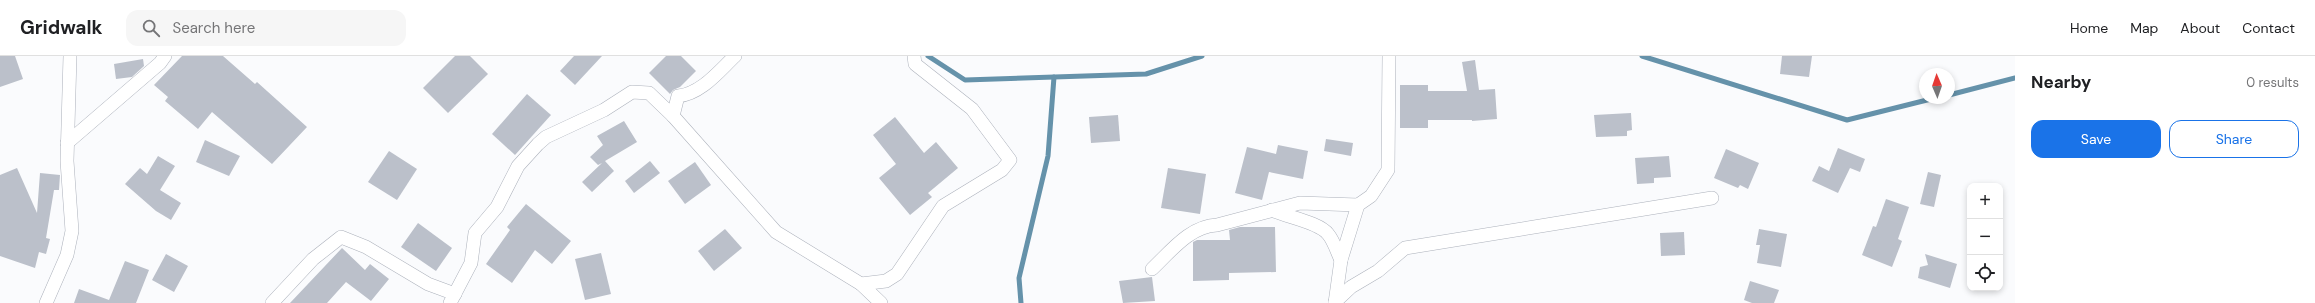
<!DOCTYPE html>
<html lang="en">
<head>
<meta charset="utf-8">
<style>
	body { margin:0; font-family:"DM Sans",sans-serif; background:#f6f6f6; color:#202124 }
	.controls { position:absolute; right:12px; bottom:12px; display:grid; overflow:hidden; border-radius:8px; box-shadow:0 2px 6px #0003 }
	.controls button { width:36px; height:36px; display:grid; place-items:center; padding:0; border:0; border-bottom:1px solid #e0e0e0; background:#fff; color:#202124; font:20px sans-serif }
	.compass { position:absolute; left:1919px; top:12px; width:36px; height:36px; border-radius:50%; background:#fff; box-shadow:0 2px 6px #0003; rotate:358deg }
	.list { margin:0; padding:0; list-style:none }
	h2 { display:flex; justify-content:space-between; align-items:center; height:52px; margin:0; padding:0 16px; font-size:17px }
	h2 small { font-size:13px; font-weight:400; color:#757577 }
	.actions { display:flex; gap:8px; padding:12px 16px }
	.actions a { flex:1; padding:9px 0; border:1px solid #1a73e8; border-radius:12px; text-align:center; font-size:14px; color:#1a73e8 }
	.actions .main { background:#1a73e8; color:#fff }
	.icon { flex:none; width:22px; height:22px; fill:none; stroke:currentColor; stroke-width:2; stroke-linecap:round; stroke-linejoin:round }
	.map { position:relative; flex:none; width:2015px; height:247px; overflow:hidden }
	header { display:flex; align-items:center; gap:24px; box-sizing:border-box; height:56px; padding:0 20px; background:#fff; border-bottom:1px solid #e0e0e0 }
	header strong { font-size:19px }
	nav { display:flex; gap:22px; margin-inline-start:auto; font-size:14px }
	.search { width:280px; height:36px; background:#f6f6f6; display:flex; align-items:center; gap:10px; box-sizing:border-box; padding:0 14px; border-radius:12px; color:#757577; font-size:15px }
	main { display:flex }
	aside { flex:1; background:#fff }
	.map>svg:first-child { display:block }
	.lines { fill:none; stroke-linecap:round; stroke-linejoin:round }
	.stream { stroke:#6592aa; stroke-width:5 }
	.building { fill:#bbc0ca }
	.minor-casing { stroke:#acb1bb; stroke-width:14 }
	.minor { stroke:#fff; stroke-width:13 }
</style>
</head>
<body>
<header>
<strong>Gridwalk</strong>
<div class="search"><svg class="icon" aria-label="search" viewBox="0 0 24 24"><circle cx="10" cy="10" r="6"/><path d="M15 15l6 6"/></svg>Search here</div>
<nav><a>Home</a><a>Map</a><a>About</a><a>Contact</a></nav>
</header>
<main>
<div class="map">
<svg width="2015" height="247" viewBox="0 0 2015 247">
	<rect width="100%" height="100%" fill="#fafbfd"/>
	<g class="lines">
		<g class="stream">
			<polyline points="928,0 965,24 1146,18 1202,0"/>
			<polyline points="1642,0 1847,64 1935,42"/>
			<polyline points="1949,39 2015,22"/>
			<polyline points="1021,247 1019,222 1048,100 1054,21"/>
		</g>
	</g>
	<g class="building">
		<polygon points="0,0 15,0 23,23 0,31"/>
		<polygon points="182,0 223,0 255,28 257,26 307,71 272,108 212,56 198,73 165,45 168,41 154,29"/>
		<polygon points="455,0 470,0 488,18 448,57 423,32"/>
		<polygon points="574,0 602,0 575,29 560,15"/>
		<polygon points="666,0 681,0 696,15 680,31 673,34 670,38 649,17"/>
		<polygon points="1782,0 1812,0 1809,21 1780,18"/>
		<polygon points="143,3 144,10 132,21 116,23 114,8"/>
		<polygon points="1475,4 1479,34 1495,33 1497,63 1472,65 1472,64 1428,64 1428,72 1400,72 1400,29 1428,29 1428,35 1467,35 1462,6"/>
		<polygon points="527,38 551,59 515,99 492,78"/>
		<polygon points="1631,57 1632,74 1627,75 1627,80 1596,81 1594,59"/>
		<polygon points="1118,59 1120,85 1091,87 1089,61"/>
		<polygon points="895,61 924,97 936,86 958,112 928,137 932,141 910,159 879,122 896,108 873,79"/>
		<polygon points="624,65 637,86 605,105 614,115 592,136 582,126 602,107 598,109 590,101 603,89 597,80"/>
		<polygon points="1326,83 1353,87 1351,100 1324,95"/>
		<polygon points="205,84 240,100 229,120 196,106"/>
		<polygon points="1278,89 1308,95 1303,123 1269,116 1262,144 1235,137 1247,91 1276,98"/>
		<polygon points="1838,92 1865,103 1860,116 1850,112 1838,137 1812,125 1819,110 1829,115"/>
		<polygon points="1726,93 1759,107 1748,133 1740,129 1738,132 1714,122"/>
		<polygon points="389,95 417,113 397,144 368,126"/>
		<polygon points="158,100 175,110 160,134 181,147 171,164 156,155 125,128 140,112 147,118"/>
		<polygon points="1669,100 1671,121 1654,122 1654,127 1637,128 1635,102"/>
		<polygon points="650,105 660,117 634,137 625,125"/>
		<polygon points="695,106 711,129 685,148 668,125"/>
		<polygon points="17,112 37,157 40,117 60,119 59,134 54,134 46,182 50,183 46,198 39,196 35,212 0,200 0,119"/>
		<polygon points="1168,112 1206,118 1200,158 1161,152"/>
		<polygon points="1928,116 1941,119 1934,151 1920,148"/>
		<polygon points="1886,143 1909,151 1898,183 1902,185 1892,211 1862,199 1873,170 1876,171"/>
		<polygon points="526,148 571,185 552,208 535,194 512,227 486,208 510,174 507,171"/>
		<polygon points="418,167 452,192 436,215 401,191"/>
		<polygon points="1240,171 1275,171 1276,216 1229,217 1229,224 1193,225 1193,186 1197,184 1230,184 1229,174"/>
		<polygon points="725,173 742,192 714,215 698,195"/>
		<polygon points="1759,173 1787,178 1781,211 1757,207 1760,189 1756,189"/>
		<polygon points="1684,176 1685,199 1661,200 1660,177"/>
		<polygon points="342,192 365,214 370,208 389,223 371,245 346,226 327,247 290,247"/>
		<polygon points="601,197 611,238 585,244 575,203"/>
		<polygon points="166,198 188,210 174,236 152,224"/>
		<polygon points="1925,198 1957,208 1950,232 1918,222 1920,211 1928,209"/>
		<polygon points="125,205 149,214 136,247 74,247 79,233 109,244"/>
		<polygon points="1152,221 1155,245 1123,247 1119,225"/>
		<polygon points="1750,225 1779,234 1774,247 1752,247 1744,244"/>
	</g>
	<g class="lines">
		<g class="minor-casing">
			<g id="minor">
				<polyline points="673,60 776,176 861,228 881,247"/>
				<polyline points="67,87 160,7 165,0"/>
				<path d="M1272,154C1286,161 1319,166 1328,178C1334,185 1337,196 1341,204"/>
				<path d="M1152,213C1171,195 1190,170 1217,169L1300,147L1358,149"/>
				<polyline points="861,228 886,225 897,218 943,150 1002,114 1010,104 972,53 915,8 914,0"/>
				<polyline points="1335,246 1351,231 1378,215 1405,192 1712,142"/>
				<polyline points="46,247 67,199 72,175 67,105 70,0"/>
				<polyline points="272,247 313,203 341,181 366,191 428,228 455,238"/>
				<path d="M450,247L471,207L475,177L497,151L518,110L538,88L546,81L604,54L632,36L649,37L673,60L678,40C701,38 719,15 735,0"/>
				<polyline points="1335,247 1341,204 1358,149 1371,140 1388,114 1389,0"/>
			</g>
		</g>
		<use href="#minor" class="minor"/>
	</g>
</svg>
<div class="controls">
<button>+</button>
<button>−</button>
<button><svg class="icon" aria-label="locate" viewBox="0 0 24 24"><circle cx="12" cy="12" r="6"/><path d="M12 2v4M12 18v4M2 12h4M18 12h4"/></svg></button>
</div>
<svg class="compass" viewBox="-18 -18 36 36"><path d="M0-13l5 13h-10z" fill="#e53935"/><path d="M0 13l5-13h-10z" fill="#757577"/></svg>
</div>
<aside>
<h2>Nearby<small>0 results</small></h2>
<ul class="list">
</ul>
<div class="actions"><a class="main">Save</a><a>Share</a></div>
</aside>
</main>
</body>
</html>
